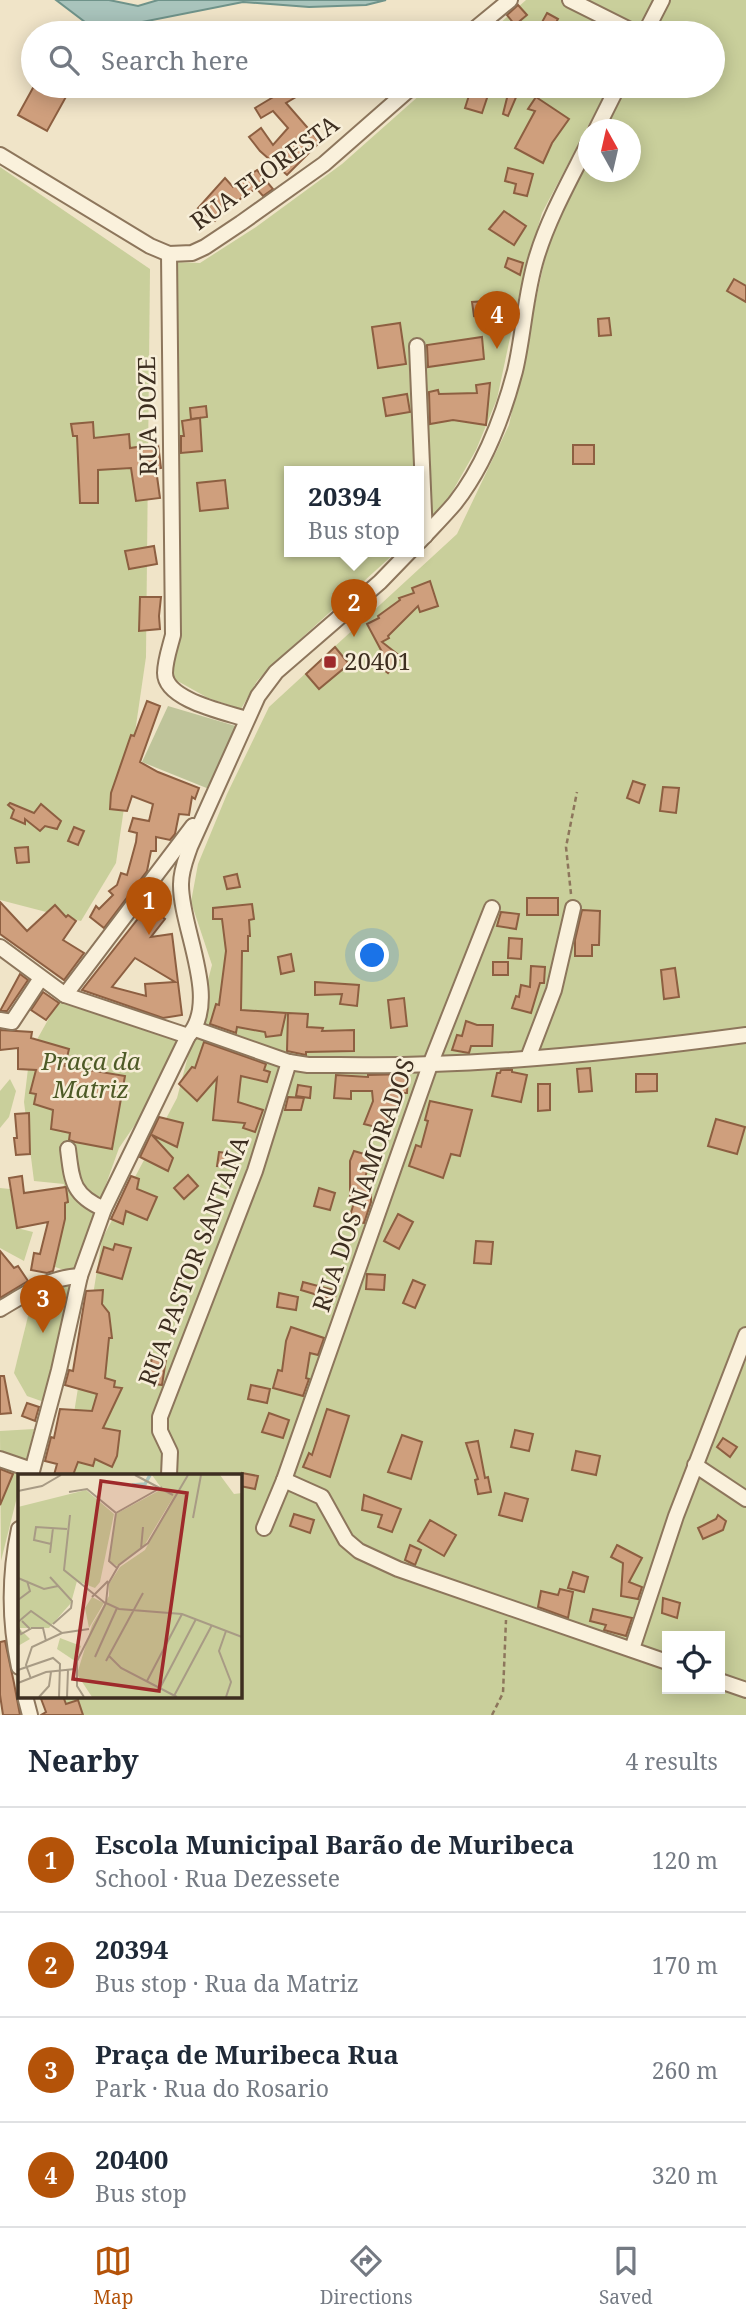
<!DOCTYPE html>
<html lang="en">
<head>
<meta charset="utf-8">
<style>
	body { margin:0; font-family:"Noto Serif",serif; background:#f2f2f3; color:#1f2937 }
	.controls { position:absolute; right:21px; bottom:21px; display:grid; overflow:hidden; border-radius:0px; box-shadow:0 4px 18px #0003 }
	.controls button { width:63px; height:63px; display:grid; place-items:center; padding:0; border:0; border-bottom:2px solid #e0e1e3; background:#fff; color:#1f2937; font:35px sans-serif }
	.compass { position:absolute; left:578px; top:119px; width:63px; height:63px; border-radius:50%; background:#fff; box-shadow:0 4px 18px #0003; rotate:352deg }
	.you { position:absolute; left:373px; top:956px; width:24px; height:24px; margin:-18px; border:5px solid #fff; border-radius:50%; background:#1a73e8; box-shadow:0 0 0 10px #1a73e833 }
	.badge { display:grid; place-items:center; width:46px; height:46px; border-radius:50%; background:#b45309; color:#fff; font-size:23px; font-weight:700 }
	.pin { position:absolute; translate:-50% -58px; filter:drop-shadow(0 2px 4px #0008) }
	.pin::after { content:''; position:absolute; top:37px; width:24px; height:21px; background:inherit; clip-path:polygon(0 0,100% 0,50% 100%) }
	.popup { position:absolute; left:284px; top:466px; width:140px; height:91px; box-sizing:border-box; display:grid; place-content:center; border-radius:0px; background:#fff; filter:drop-shadow(0 2px 5px #0005); font-size:23px; white-space:nowrap; color:#747a83 }
	.popup b { font-size:26px; color:#1f2937 }
	.popup::after { content:''; position:absolute; left:50%; top:100%; margin-left:-14px; border:14px solid transparent; border-top-color:#fff }
	.list { margin:0; padding:0; list-style:none }
	h2 { display:flex; justify-content:space-between; align-items:center; height:91px; margin:0; padding:0 28px; font-size:30px }
	h2 small { font-size:23px; font-weight:400; color:#747a83 }
	.list li { display:grid; grid-template-columns:46px 1fr auto; gap:21px; align-items:center; box-sizing:border-box; height:105px; padding:0 28px; border-top:2px solid #e0e1e3 }
	.list b { display:block; font-size:26px; white-space:nowrap }
	.list p { margin:0; font-size:23px; white-space:nowrap; color:#747a83 }
	.list em { font-size:23px; font-style:normal; color:#747a83 }
	.icon { flex:none; width:38px; height:38px; fill:none; stroke:currentColor; stroke-width:2; stroke-linecap:round; stroke-linejoin:round }
	.map { position:relative; flex:none; width:746px; height:1715px; overflow:hidden }
	.search { position:absolute; background:#fff; box-shadow:0 4px 18px #0003; left:21px; right:21px; top:21px; height:77px; display:flex; align-items:center; gap:18px; box-sizing:border-box; padding:0 24px; border-radius:38px; color:#747a83; font-size:26px }
	.sheet { height:511px; background:#fff }
	nav { display:flex; justify-content:space-around; align-items:center; box-sizing:border-box; height:98px; border-top:2px solid #e0e1e3; background:#fff; font-size:19px; color:#747a83 }
	nav a { display:grid; justify-items:center; gap:4px }
	nav .on { color:#b45309 }
	.map>svg:first-child { display:block }
	.green { fill:#c9cf9b; fill-rule:evenodd }
	.cemetery { fill:#bfc49a }
	.water { fill:#a9c4bc; stroke:#6f938a; stroke-width:2 }
	.building { fill:#cf9f7d; stroke:#8d5f41; stroke-width:2; fill-rule:evenodd }
	.lines { fill:none; stroke-linecap:round; stroke-linejoin:round }
	.minor-casing { stroke:#8d765c; stroke-width:18 }
	.path { stroke:#8d765c; stroke-width:2.5; stroke-dasharray:5 3.5; stroke-linecap:butt }
	.minor { stroke:#faf1dc; stroke-width:14 }
	.poi-dot { fill:#9e2a2b; stroke:#f7eed8; stroke-width:2.5 }
	.labels { text-anchor:middle; stroke-width:5; stroke-linejoin:round; paint-order:stroke }
	.street-label { font-size:24px; fill:#3d2e20; stroke:#f7eed8 }
	.poi-label { font-size:24px; fill:#3d2e20; stroke:#f7eed8; text-anchor:start }
	.park-label { font-size:24px; font-style:italic; fill:#4d5a26; stroke:#f7eed8 }
	.inset-river { fill:none; stroke:#a9c4bc; stroke-width:3.5 }
	.inset-road { fill:none; stroke:#a89b85; stroke-width:2 }
	.view { fill:#9e2a2b; fill-opacity:0.15; stroke:#9e2a2b; stroke-width:3.5 }
	.inset-edge { fill:none; stroke:#3d2e20; stroke-width:3.5 }
</style>
</head>
<body>
<div class="map">
<svg width="746" height="1715" viewBox="0 0 746 1715">
	<rect width="100%" height="100%" fill="#f0e4c8"/>
	<g class="green">
		<polygon points="526,0 660,0 644,33 489,33"/>
		<path d="M666,0H746V1715H69L52,1696H240V1475H64L102,1239L177,1098L212,965L191,902L198,864L227,794L269,707L457,534L509,425L555,212L588,148V172H630V130L598,129L621,86H713V33H649ZM667,1636H720V1689H667Z"/>
		<polygon points="430,86 609,86 542,213 521,286 497,399 476,450 444,506 419,532 419,471 289,471 289,551 397,551 272,665 257,681 241,709 208,698 165,674 180,635 174,262 200,263 256,227 342,164"/>
		<polygon points="0,167 150,269 146,657 116,863 81,921 0,900"/>
		<polygon points="62,995 178,1039 170,1068 143,1113 119,1148 76,1268 67,1271 55,1267 64,1184 34,1181 24,1102 30,1052"/>
		<polygon points="10,1079 16,1091 9,1117 0,1128 0,1091"/>
		<polygon points="0,1188 10,1189 17,1228 33,1232 24,1261 0,1248"/>
		<polygon points="75,1278 44,1402 27,1396 14,1373 34,1292"/>
		<polygon points="34,1429 23,1475 19,1475 19,1489 1,1561 0,1431"/>
	</g>
	<polygon class="cemetery" points="168,706 239,727 209,789 142,762"/>
	<polygon class="water" points="56,0 109,0 138,6 158,0 386,0 366,5 309,7 243,2 127,25 85,22"/>
	<g class="building">
		<polygon points="518,5 527,15 515,25 507,15"/>
		<polygon points="547,13 558,19 552,30 541,24"/>
		<polygon points="34,86 51,86 67,95 47,131 18,115"/>
		<polygon points="472,86 491,86 482,113 465,108"/>
		<polygon points="510,86 520,88 508,116 503,114"/>
		<polygon points="290,87 296,97 286,103 320,142 287,175 260,151 249,137 261,128 273,145 288,128 273,111 261,118 255,108"/>
		<polygon points="536,97 569,119 552,143 543,163 515,148 535,111 528,109"/>
		<polygon points="508,168 533,174 527,196 514,193 516,184 505,181"/>
		<polygon points="257,170 273,189 263,196 256,188 247,195 246,194 230,208 228,206 215,221 198,208 225,178 233,187"/>
		<polygon points="504,211 526,226 514,245 489,229"/>
		<polygon points="508,258 523,263 520,275 505,267"/>
		<polygon points="734,279 746,286 746,302 727,291"/>
		<polygon points="486,301 487,314 474,316 472,302"/>
		<polygon points="609,318 611,335 599,336 598,319"/>
		<polygon points="400,323 406,364 378,368 372,327"/>
		<polygon points="482,337 484,359 428,367 427,345"/>
		<polygon points="490,383 486,425 453,420 430,424 429,392 438,390 439,394 477,393 476,385"/>
		<polygon points="407,394 410,412 386,416 383,398"/>
		<polygon points="206,406 207,417 191,419 190,408"/>
		<polygon points="200,418 202,451 181,453 181,436 184,436 182,421"/>
		<polygon points="93,422 94,438 129,434 130,448 158,444 161,468 156,469 160,498 136,501 131,468 98,470 98,503 80,503 77,436 73,436 71,424"/>
		<rect x="573" y="445" width="21" height="19"/>
		<polygon points="225,480 228,508 200,511 197,483"/>
		<polygon points="154,546 157,564 129,569 125,551"/>
		<polygon points="430,581 438,606 420,612 418,606 388,636 389,638 382,642 401,657 388,673 374,662 382,652 367,624 379,618 378,616 400,600 399,598 414,593 412,588"/>
		<polygon points="140,597 161,597 159,616 160,629 139,631"/>
		<polygon points="335,647 349,664 319,689 306,674"/>
		<polygon points="147,701 160,706 140,762 158,772 199,788 195,799 192,797 189,815 179,814 175,834 170,840 156,837 156,851 151,851 147,871 104,928 90,917 96,906 99,909 113,895 109,891 117,885 121,873 127,875 136,842 137,833 129,831 133,818 149,821 153,804 132,796 127,811 110,809 111,793 131,735 134,736"/>
		<polygon points="633,781 645,785 639,803 627,798"/>
		<polygon points="663,787 679,788 676,813 660,811"/>
		<polygon points="10,803 34,813 41,804 61,821 57,829 45,826 40,831 25,819 25,824 11,818 14,810 8,805"/>
		<polygon points="74,827 84,831 78,845 68,841"/>
		<polygon points="28,847 29,862 17,863 15,848"/>
		<polygon points="237,874 240,887 227,889 224,877"/>
		<rect x="527" y="898" width="31" height="17"/>
		<polygon points="0,902 27,931 55,905 66,917 68,915 76,921 63,940 84,953 64,980 0,934"/>
		<polygon points="252,904 254,919 249,920 250,936 248,936 248,951 242,951 241,1010 286,1013 281,1035 266,1037 265,1032 237,1027 236,1033 210,1024 216,1004 219,1005 226,951 222,919 213,919 213,908"/>
		<path d="M148,906L165,919L151,937L172,934L182,1015L163,1018L82,990ZM135,958L175,982L145,984L146,996L112,987Z"/>
		<polygon points="582,910 600,911 599,945 592,945 592,956 575,956 575,940"/>
		<polygon points="501,912 519,914 516,929 497,926"/>
		<polygon points="509,938 522,939 521,959 508,958"/>
		<polygon points="291,954 294,971 281,974 278,957"/>
		<rect x="493" y="962" width="15" height="13"/>
		<polygon points="531,966 545,967 544,983 540,983 531,1013 512,1008 516,996 519,997 521,985 530,987"/>
		<polygon points="675,968 679,997 664,999 661,970"/>
		<polygon points="20,974 28,980 7,1011 0,1011"/>
		<polygon points="315,982 359,985 357,1006 340,1004 342,994 315,995"/>
		<polygon points="43,992 59,1003 46,1020 31,1010"/>
		<polygon points="404,998 407,1026 391,1028 388,1000"/>
		<polygon points="288,1013 308,1014 307,1027 323,1028 322,1031 354,1030 354,1051 306,1052 306,1055 287,1051"/>
		<polygon points="466,1021 477,1025 493,1025 492,1046 471,1046 469,1053 452,1050 457,1035 462,1036"/>
		<polygon points="0,1030 32,1032 31,1038 69,1049 65,1066 125,1076 112,1149 75,1142 69,1140 70,1133 51,1129 53,1110 34,1104 36,1094 30,1093 36,1070 18,1069 18,1048 0,1050"/>
		<polygon points="204,1042 266,1064 264,1070 270,1072 267,1082 241,1076 238,1102 263,1110 255,1132 243,1128 245,1123 213,1120 217,1078 197,1101 179,1084 192,1067 195,1068"/>
		<polygon points="590,1068 592,1091 579,1092 577,1069"/>
		<polygon points="501,1070 512,1070 512,1072 527,1075 521,1102 492,1096 497,1073 500,1073"/>
		<polygon points="408,1074 407,1093 400,1093 399,1112 392,1111 384,1129 364,1124 373,1101 372,1091 351,1091 351,1099 334,1098 336,1075 368,1077 368,1075"/>
		<polygon points="636,1074 657,1074 657,1091 636,1092"/>
		<polygon points="538,1084 550,1084 550,1110 538,1111"/>
		<polygon points="298,1085 311,1087 310,1098 296,1096"/>
		<polygon points="288,1097 304,1098 301,1110 285,1110"/>
		<polygon points="430,1101 472,1110 460,1156 451,1154 443,1178 409,1166 416,1145 421,1147 428,1121 425,1120"/>
		<polygon points="29,1113 30,1154 16,1155 14,1138 17,1138 15,1114"/>
		<polygon points="159,1117 183,1123 177,1147 152,1135 173,1158 168,1171 140,1157"/>
		<polygon points="716,1119 745,1127 737,1154 708,1146"/>
		<polygon points="354,1151 371,1156 365,1178 371,1178 371,1202 364,1223 349,1219 356,1196 350,1196 350,1161"/>
		<polygon points="219,1152 235,1154 234,1167 217,1166"/>
		<polygon points="188,1175 198,1186 184,1199 174,1188"/>
		<polygon points="22,1176 24,1193 66,1187 68,1202 65,1203 65,1219 53,1271 47,1273 31,1270 34,1253 40,1254 48,1222 17,1228 9,1178"/>
		<polygon points="131,1176 139,1179 137,1189 157,1197 147,1220 126,1211 123,1224 111,1219"/>
		<polygon points="319,1188 335,1193 330,1210 314,1206"/>
		<polygon points="398,1214 413,1222 399,1249 384,1241"/>
		<polygon points="476,1241 493,1242 491,1264 474,1263"/>
		<polygon points="115,1244 131,1248 122,1279 97,1272 104,1247 113,1250"/>
		<polygon points="0,1251 14,1268 18,1266 28,1281 0,1298"/>
		<polygon points="367,1274 385,1275 384,1290 366,1289"/>
		<polygon points="413,1280 425,1285 415,1308 403,1303"/>
		<polygon points="303,1282 337,1291 334,1300 301,1290"/>
		<polygon points="103,1290 102,1304 109,1313 112,1338 109,1338 105,1378 115,1381 114,1387 122,1388 103,1428 120,1431 117,1456 112,1467 95,1459 93,1466 78,1462 73,1475 54,1475 57,1464 45,1461 51,1437 54,1438 60,1409 92,1411 97,1394 65,1385 69,1370 73,1371 86,1291"/>
		<polygon points="279,1293 298,1297 296,1310 277,1307"/>
		<polygon points="291,1327 324,1338 318,1355 310,1353 306,1378 309,1379 303,1396 273,1388 278,1370 282,1371 286,1341"/>
		<polygon points="152,1357 166,1359 162,1385 148,1383"/>
		<polygon points="0,1376 4,1376 11,1413 0,1414"/>
		<polygon points="251,1385 270,1389 267,1403 248,1399"/>
		<polygon points="27,1403 39,1407 35,1421 22,1416"/>
		<polygon points="327,1409 349,1416 330,1477 303,1467 309,1453 312,1455"/>
		<polygon points="269,1413 289,1420 283,1438 262,1432"/>
		<polygon points="515,1430 533,1434 529,1451 511,1447"/>
		<polygon points="402,1435 422,1442 411,1479 388,1472"/>
		<polygon points="723,1438 737,1447 730,1457 717,1447"/>
		<polygon points="478,1441 485,1478 488,1477 491,1492 478,1494 475,1480 478,1479 466,1443"/>
		<polygon points="576,1451 600,1456 596,1475 572,1470"/>
		<polygon points="0,1469 13,1474 0,1505"/>
		<polygon points="242,1473 258,1476 255,1489 240,1486"/>
		<polygon points="505,1493 528,1499 522,1521 499,1515"/>
		<polygon points="364,1495 401,1509 392,1532 378,1527 382,1515 362,1510"/>
		<polygon points="294,1514 314,1520 310,1533 290,1526"/>
		<polygon points="718,1515 726,1521 723,1530 703,1539 698,1528 716,1519"/>
		<polygon points="430,1520 456,1535 444,1556 418,1541"/>
		<polygon points="410,1545 421,1550 415,1565 405,1560"/>
		<polygon points="617,1545 642,1558 629,1582 642,1587 638,1599 621,1596 623,1563 611,1557"/>
		<polygon points="573,1572 588,1577 584,1592 568,1588"/>
		<polygon points="560,1589 573,1592 568,1618 538,1607 541,1591 558,1595"/>
		<polygon points="663,1598 680,1603 677,1618 662,1613"/>
		<polygon points="593,1609 632,1618 626,1636 604,1630 606,1625 590,1621"/>
		<polygon points="5,1641 14,1683 20,1715 3,1715 0,1695 0,1642"/>
		<polygon points="40,1696 63,1696 66,1704 78,1700 83,1715 41,1715 46,1712"/>
	</g>
	<g class="lines">
		<g class="minor-casing">
			<g id="minor">
				<polyline points="570,0 636,33"/>
				<polyline points="470,33 510,0"/>
				<polyline points="645,33 662,0"/>
				<polyline points="596,130 618,86"/>
				<path d="M0,155L150,246L169,254L173,635C170,647 165,661 165,673C165,700 225,712 246,719"/>
				<polyline points="169,254 192,253 205,247 241,223 324,164 413,86"/>
				<polyline points="417,346 425,536"/>
				<path d="M419,542C431,529 444,516 455,503C484,466 503,416 515,371C524,333 525,294 537,256C549,217 570,180 588,144"/>
				<polyline points="0,947 65,995 188,1036"/>
				<polyline points="65,995 193,826"/>
				<polyline points="0,1020 12,1022 41,978"/>
				<path d="M195,1029L289,1062L308,1065C349,1065 391,1066 432,1064C536,1061 642,1049 746,1035"/>
				<polyline points="528,1058 554,990 573,908"/>
				<path d="M68,1149C72,1181 72,1195 104,1209"/>
				<path d="M0,1309C25,1294 50,1277 80,1276"/>
				<polyline points="0,1459 32,1470"/>
				<polyline points="695,1465 746,1499"/>
				<path d="M31,1475L59,1370L80,1276L104,1209L188,1036C221,1001 180,927 181,884C181,870 186,859 190,847L258,696L276,672L380,582L410,551"/>
				<polyline points="169,1475 170,1452 160,1431 160,1417 255,1171 289,1062"/>
				<polyline points="284,1480 322,1497 346,1540 359,1551 398,1569 667,1662"/>
				<polyline points="264,1528 284,1480 430,1065 492,908"/>
				<path d="M19,1529C9,1576 9,1620 19,1667"/>
				<polyline points="632,1649 676,1516 746,1335"/>
				<polyline points="720,1681 746,1690"/>
				<polyline points="25,1696 30,1715"/>
			</g>
		</g>
		<g class="path">
			<polyline points="571,894 566,847 577,792"/>
			<polyline points="492,1715 503,1693 506,1620"/>
		</g>
		<use href="#minor" class="minor"/>
	</g>
	<rect class="poi-dot" x="323" y="655" width="14" height="14" rx="3.5"/>
	<g class="labels">
		<g class="street-label">
			<text transform="translate(265 173) rotate(-36)" y="8">RUA FLORESTA</text>
			<text transform="translate(148 416) rotate(-91)" y="8">RUA DOZE</text>
			<text transform="translate(364 1185) rotate(-71)" y="8">RUA DOS NAMORADOS</text>
			<text transform="translate(194 1261) rotate(-69)" y="8">RUA PASTOR SANTANA</text>
		</g>
		<g class="poi-label">
			<text x="344" y="670">20401</text>
		</g>
		<g class="park-label">
			<text x="91" y="1070">Praça da<tspan x="91" dy="28">Matriz</tspan></text>
		</g>
	</g>
	<g transform="translate(18 1474)">
		<rect width="224" height="224" fill="#f0e4c8"/>
		<path d="M134,1H202L216,20L224,19V223H74L59,200L74,151L91,122V110L102,93L127,76L156,22L126,72L99,92L91,87L98,40L144,15ZM68,16L96,40L82,108L77,114L59,107L53,129L31,154H1L12,165L0,172V33ZM74,123L86,129L71,154L67,134ZM42,164L63,172L57,187L39,175Z" fill="#c9cf9b"/>
		<path class="inset-river" d="M114,11L127,10L132,1"/>
		<path class="inset-road" d="M117,1L155,21M0,17L24,12L43,1M51,18L69,15L98,39L91,87L99,94M98,39L144,13M52,41L46,96L87,129M175,44L183,1M33,70L16,66L18,53L49,55M123,75L125,53M32,79L35,54M32,103L54,127L53,134L35,150M0,104L26,115L40,112M74,123L90,107M0,126L12,117L9,107M88,129L101,135L164,140L224,163M0,148L13,137L44,159M0,153L3,160L12,155L4,147M13,154H25L28,167M91,182L103,194L159,223M77,183L99,134M88,187L125,119M0,196L35,184L42,190L41,223M13,205L8,191L14,173L44,159L71,155M129,207L164,140M0,209L28,198L57,195M142,214L178,145M156,222L194,151M21,223L31,212L33,198M49,223L50,196M66,223L59,212V187L88,129L90,110L101,91L130,69L170,1M208,223L213,208L201,177L208,157"/>
		<path class="view" d="M83,7L169,19L141,217L55,205Z"/>
		<rect width="224" height="224" class="inset-edge"/>
	</g>
</svg>
<div class="controls">
<button><svg class="icon" aria-label="locate" viewBox="0 0 24 24"><circle cx="12" cy="12" r="6"/><path d="M12 2v4M12 18v4M2 12h4M18 12h4"/></svg></button>
</div>
<svg class="compass" viewBox="-18 -18 36 36"><path d="M0-13l5 13h-10z" fill="#e53935"/><path d="M0 13l5-13h-10z" fill="#747a83"/></svg>
<div class="you"></div>
<div class="pin badge" style="left:149px;top:935px">1</div>
<div class="pin badge" style="left:354px;top:637px">2</div>
<div class="popup"><b>20394</b>Bus stop</div>
<div class="pin badge" style="left:43px;top:1333px">3</div>
<div class="pin badge" style="left:497px;top:349px">4</div>
<div class="search"><svg class="icon" aria-label="search" viewBox="0 0 24 24"><circle cx="10" cy="10" r="6"/><path d="M15 15l6 6"/></svg>Search here</div>
</div>
<section class="sheet">
<h2>Nearby<small>4 results</small></h2>
<ul class="list">
<li><span class="badge">1</span><div><b>Escola Municipal Barão de Muribeca</b><p>School · Rua Dezessete</p></div><em>120 m</em></li>
<li><span class="badge">2</span><div><b>20394</b><p>Bus stop · Rua da Matriz</p></div><em>170 m</em></li>
<li><span class="badge">3</span><div><b>Praça de Muribeca Rua</b><p>Park · Rua do Rosario</p></div><em>260 m</em></li>
<li><span class="badge">4</span><div><b>20400</b><p>Bus stop</p></div><em>320 m</em></li>
</ul>
</section>
<nav>
<a class="on"><svg class="icon" aria-label="map" viewBox="0 0 24 24"><path d="M3 6l6-2 6 2 6-2v14l-6 2-6-2-6 2zM9 4v14M15 6v14"/></svg>Map</a>
<a><svg class="icon" aria-label="directions" viewBox="0 0 24 24"><path d="M12 3l9 9-9 9-9-9zM9 14v-3h6M13 9l2 2-2 2"/></svg>Directions</a>
<a><svg class="icon" aria-label="saved" viewBox="0 0 24 24"><path d="M7 4h10v16l-5-4-5 4z"/></svg>Saved</a>
</nav>
</body>
</html>
